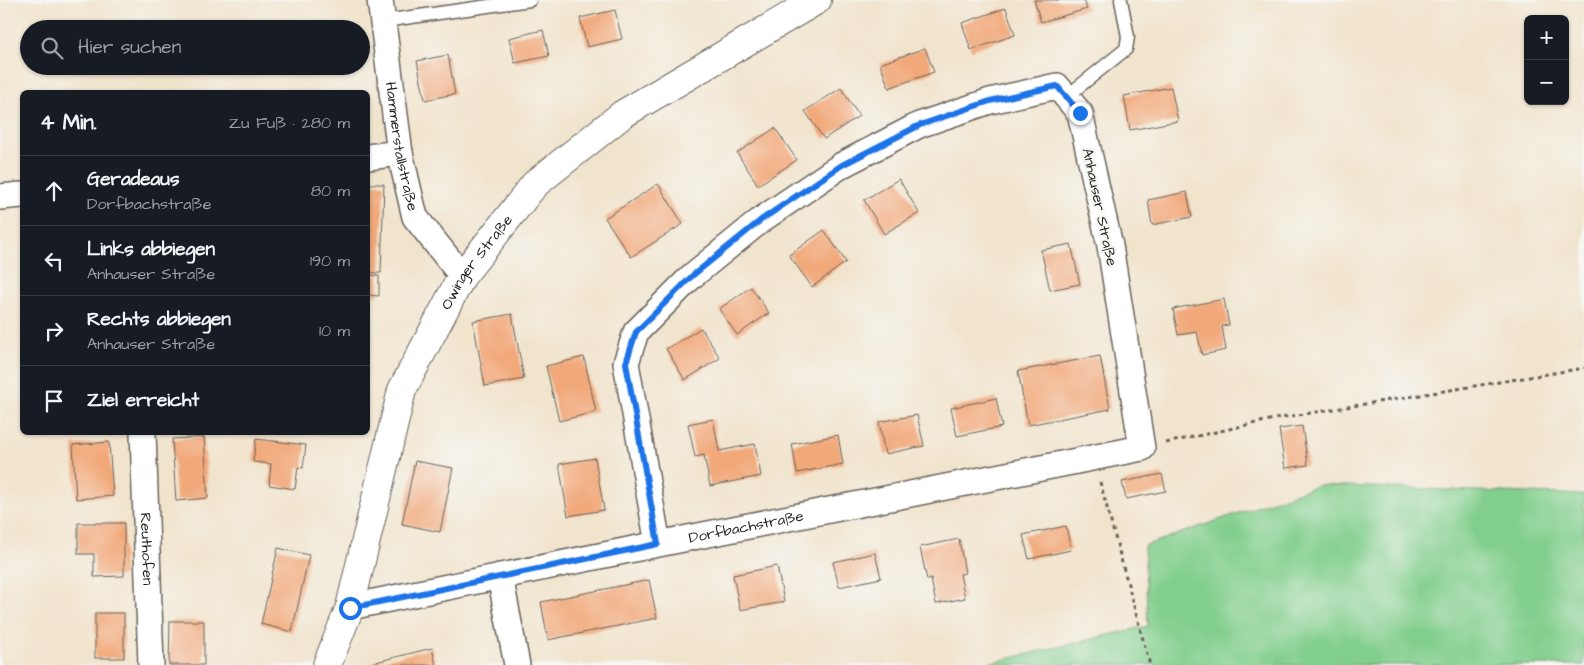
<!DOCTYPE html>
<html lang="de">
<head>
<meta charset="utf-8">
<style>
	body { margin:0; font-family:"Architects Daughter",sans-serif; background:#242831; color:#f1f3f6 }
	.controls { position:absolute; right:15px; top:15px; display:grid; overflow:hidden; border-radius:8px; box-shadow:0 1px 4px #0004 }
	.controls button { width:45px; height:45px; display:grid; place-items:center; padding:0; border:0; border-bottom:1px solid #363941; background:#171b24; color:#f1f3f6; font:25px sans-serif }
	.stop { position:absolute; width:15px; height:15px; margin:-11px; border:4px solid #1a73e8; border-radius:50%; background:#fff }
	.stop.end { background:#1a73e8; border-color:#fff; box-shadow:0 1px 5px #0008 }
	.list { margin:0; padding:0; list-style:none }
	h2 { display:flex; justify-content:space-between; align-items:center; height:65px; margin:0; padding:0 20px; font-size:21px }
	h2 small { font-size:16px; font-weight:400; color:#9ea1a6 }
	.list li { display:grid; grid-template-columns:32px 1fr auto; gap:15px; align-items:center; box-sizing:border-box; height:70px; padding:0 20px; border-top:1px solid #363941 }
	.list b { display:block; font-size:19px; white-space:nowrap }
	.list p { margin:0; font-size:16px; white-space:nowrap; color:#9ea1a6 }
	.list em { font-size:16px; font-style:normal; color:#9ea1a6 }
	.icon { flex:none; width:28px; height:28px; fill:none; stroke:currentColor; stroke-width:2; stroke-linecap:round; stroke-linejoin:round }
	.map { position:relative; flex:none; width:1584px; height:665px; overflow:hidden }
	.search { position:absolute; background:#171b24; box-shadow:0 1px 4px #0004; left:20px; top:20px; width:350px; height:55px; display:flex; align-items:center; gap:12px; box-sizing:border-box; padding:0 18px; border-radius:28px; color:#9ea1a6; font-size:19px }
	.panel { position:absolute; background:#171b24; box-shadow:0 1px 4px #0004; left:20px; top:90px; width:350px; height:345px; border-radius:8px }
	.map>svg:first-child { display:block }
	.green { fill:#82cf8d; stroke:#4f7654 }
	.building { fill:#f2a97a }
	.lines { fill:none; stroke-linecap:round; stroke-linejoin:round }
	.lane-casing { stroke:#67625a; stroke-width:15 }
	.street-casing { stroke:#67625a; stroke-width:28 }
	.secondary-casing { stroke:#67625a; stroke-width:30 }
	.path { stroke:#67625a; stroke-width:3; stroke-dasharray:4 4; stroke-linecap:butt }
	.lane { stroke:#fff; stroke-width:12 }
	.street { stroke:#fff; stroke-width:25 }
	.secondary { stroke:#fff; stroke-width:28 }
	.route { stroke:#1a73e8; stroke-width:6 }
	.labels { text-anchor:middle; stroke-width:5; stroke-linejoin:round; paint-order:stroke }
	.street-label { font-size:15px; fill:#1c1c1c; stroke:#f6f6f2 }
</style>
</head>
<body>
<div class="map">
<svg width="1584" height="665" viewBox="0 0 1584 665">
	<rect width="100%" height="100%" fill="#f6f6f2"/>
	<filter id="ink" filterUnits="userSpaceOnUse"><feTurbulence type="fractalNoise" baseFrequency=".02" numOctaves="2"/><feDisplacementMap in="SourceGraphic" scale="10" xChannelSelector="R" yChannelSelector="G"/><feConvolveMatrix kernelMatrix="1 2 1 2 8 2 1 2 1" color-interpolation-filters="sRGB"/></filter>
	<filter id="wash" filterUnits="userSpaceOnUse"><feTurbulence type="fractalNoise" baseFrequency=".0096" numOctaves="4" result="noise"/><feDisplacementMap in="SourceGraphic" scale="20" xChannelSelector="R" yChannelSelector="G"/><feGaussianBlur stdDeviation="1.12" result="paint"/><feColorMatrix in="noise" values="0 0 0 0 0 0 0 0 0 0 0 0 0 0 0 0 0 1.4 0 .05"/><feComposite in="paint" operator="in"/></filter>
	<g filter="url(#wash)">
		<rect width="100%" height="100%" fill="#f1e4cd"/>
		<polygon class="green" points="1319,485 1584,495 1584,665 980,665 1148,626 1144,546"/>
		<g id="blocks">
			<g class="building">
				<polygon points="1034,0 1084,0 1087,9 1041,22"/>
				<polygon points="1006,8 1015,35 971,50 962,23"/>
				<polygon points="615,10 622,39 587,47 580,18"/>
				<polygon points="543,30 549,56 515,63 509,38"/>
				<polygon points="925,48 934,72 889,88 880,64"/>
				<polygon points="448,55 455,94 425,100 417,61"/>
				<polygon points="1171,87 1178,121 1130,130 1124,96"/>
				<polygon points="841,88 859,116 824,139 805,111"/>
				<polygon points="775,128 797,160 758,185 737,153"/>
				<polygon points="899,179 919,213 884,234 864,200"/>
				<polygon points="368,184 384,184 381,273 368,273"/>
				<polygon points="658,184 683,224 631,257 605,218"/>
				<polygon points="1187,192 1192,217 1152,225 1148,200"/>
				<polygon points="824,230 846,262 812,287 789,255"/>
				<polygon points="1071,244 1080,284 1050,290 1041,250"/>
				<polygon points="368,275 379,276 379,296 368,295"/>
				<polygon points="751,287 769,313 737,335 719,309"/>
				<polygon points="1224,299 1229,325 1222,326 1226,350 1202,355 1197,332 1178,335 1173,309"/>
				<polygon points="512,314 524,379 485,386 473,321"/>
				<polygon points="701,328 720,358 685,380 666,349"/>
				<polygon points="1100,356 1110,409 1028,425 1018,371"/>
				<polygon points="584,357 596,412 559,421 546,366"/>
				<polygon points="996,398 1002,427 957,436 951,408"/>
				<polygon points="917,415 924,446 885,454 879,422"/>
				<polygon points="713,419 719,451 755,444 761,476 710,486 704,455 695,457 688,424"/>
				<polygon points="1302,426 1308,465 1285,468 1279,429"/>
				<polygon points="838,435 843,464 797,473 792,444"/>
				<polygon points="204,437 208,498 176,501 172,439"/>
				<polygon points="256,439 306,445 303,468 298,467 295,489 269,485 271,464 253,462"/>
				<polygon points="109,442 113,496 76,499 73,445"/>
				<polygon points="595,458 604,510 568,516 559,464"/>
				<polygon points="415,461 453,468 440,532 402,524"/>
				<polygon points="1162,474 1166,491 1126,499 1122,482"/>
				<polygon points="78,523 124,523 124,576 94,577 94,554 78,554"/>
				<polygon points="1066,526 1071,550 1029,559 1023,535"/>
				<polygon points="959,539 965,573 960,574 965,598 936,604 931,579 927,580 920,547"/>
				<polygon points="278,548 309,555 292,632 261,624"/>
				<polygon points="875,553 881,578 839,587 833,562"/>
				<polygon points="777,566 784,602 740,610 733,575"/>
				<polygon points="649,580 657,618 548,640 541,602"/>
				<rect x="95" y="613" width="29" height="45"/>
				<polygon points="170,621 204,621 204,665 169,665"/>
				<polygon points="432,648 436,665 373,665 372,663"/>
			</g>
		</g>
	</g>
	<g filter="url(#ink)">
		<use href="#blocks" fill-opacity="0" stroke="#67625a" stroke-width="1"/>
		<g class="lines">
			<g class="lane-casing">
				<g id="lane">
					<polyline points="384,21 530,0"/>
					<polyline points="1066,97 1126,49 1128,37 1121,0"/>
				</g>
			</g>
			<g class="street-casing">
				<g id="street">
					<path id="s1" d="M380,0L400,153L415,217L462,276"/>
					<polyline points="368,157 400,153"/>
					<polyline points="0,197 22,195"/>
					<path id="s2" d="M143,433L151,665"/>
					<polyline points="500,576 517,665"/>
					<path id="s3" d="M350,607L658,544L1142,448L1110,246L1080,113L1057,86L990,101L919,125L842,165L761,220L692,276L636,332L626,363L658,544"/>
				</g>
			</g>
			<g class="secondary-casing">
				<g id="secondary">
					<path id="s4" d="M327,665L350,607L402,390L462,276L535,184L623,114L817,0"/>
				</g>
			</g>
			<g class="path">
				<polyline points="1166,443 1274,419 1584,368"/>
				<polyline points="1100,482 1150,665"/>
			</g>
			<use href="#lane" class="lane"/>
			<use href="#street" class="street"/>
			<use href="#secondary" class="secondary"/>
		</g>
	</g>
	<g class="lines" filter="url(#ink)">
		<polyline class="route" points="350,608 658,544 626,363 636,332 692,276 761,220 842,165 920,125 990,101 1057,86 1080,113"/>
	</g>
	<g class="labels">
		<g class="street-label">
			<text dy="5" stroke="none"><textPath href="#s1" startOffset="148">Hammerstallstraße</textPath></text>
			<text transform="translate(1100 207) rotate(78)" y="5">Anhauser Straße</text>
			<text dy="5" stroke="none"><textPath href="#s4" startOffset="434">Owinger Straße</textPath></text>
			<text dy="5" stroke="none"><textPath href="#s3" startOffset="404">Dorfbachstraße</textPath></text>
			<text dy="5" stroke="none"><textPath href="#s2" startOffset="116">Reuthofen</textPath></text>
		</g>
	</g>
</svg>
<div class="controls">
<button>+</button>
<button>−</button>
</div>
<div class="stop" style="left:350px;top:608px"></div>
<div class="stop end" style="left:1080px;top:113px"></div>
<div class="search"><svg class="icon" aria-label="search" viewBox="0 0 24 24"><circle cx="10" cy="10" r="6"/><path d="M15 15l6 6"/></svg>Hier suchen</div>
<section class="panel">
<h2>4 Min.<small>Zu Fuß · 280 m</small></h2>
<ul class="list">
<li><svg class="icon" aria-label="ahead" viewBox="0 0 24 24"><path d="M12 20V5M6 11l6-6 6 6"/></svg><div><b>Geradeaus</b><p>Dorfbachstraße</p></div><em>80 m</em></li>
<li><svg class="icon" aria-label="left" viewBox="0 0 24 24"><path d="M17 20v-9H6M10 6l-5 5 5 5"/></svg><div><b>Links abbiegen</b><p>Anhauser Straße</p></div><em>190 m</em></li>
<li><svg class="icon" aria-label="right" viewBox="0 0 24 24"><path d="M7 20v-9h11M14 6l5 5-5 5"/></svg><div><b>Rechts abbiegen</b><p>Anhauser Straße</p></div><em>10 m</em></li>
<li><svg class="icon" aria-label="arrive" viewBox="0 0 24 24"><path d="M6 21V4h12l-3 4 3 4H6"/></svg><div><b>Ziel erreicht</b></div></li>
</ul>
</section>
</div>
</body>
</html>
